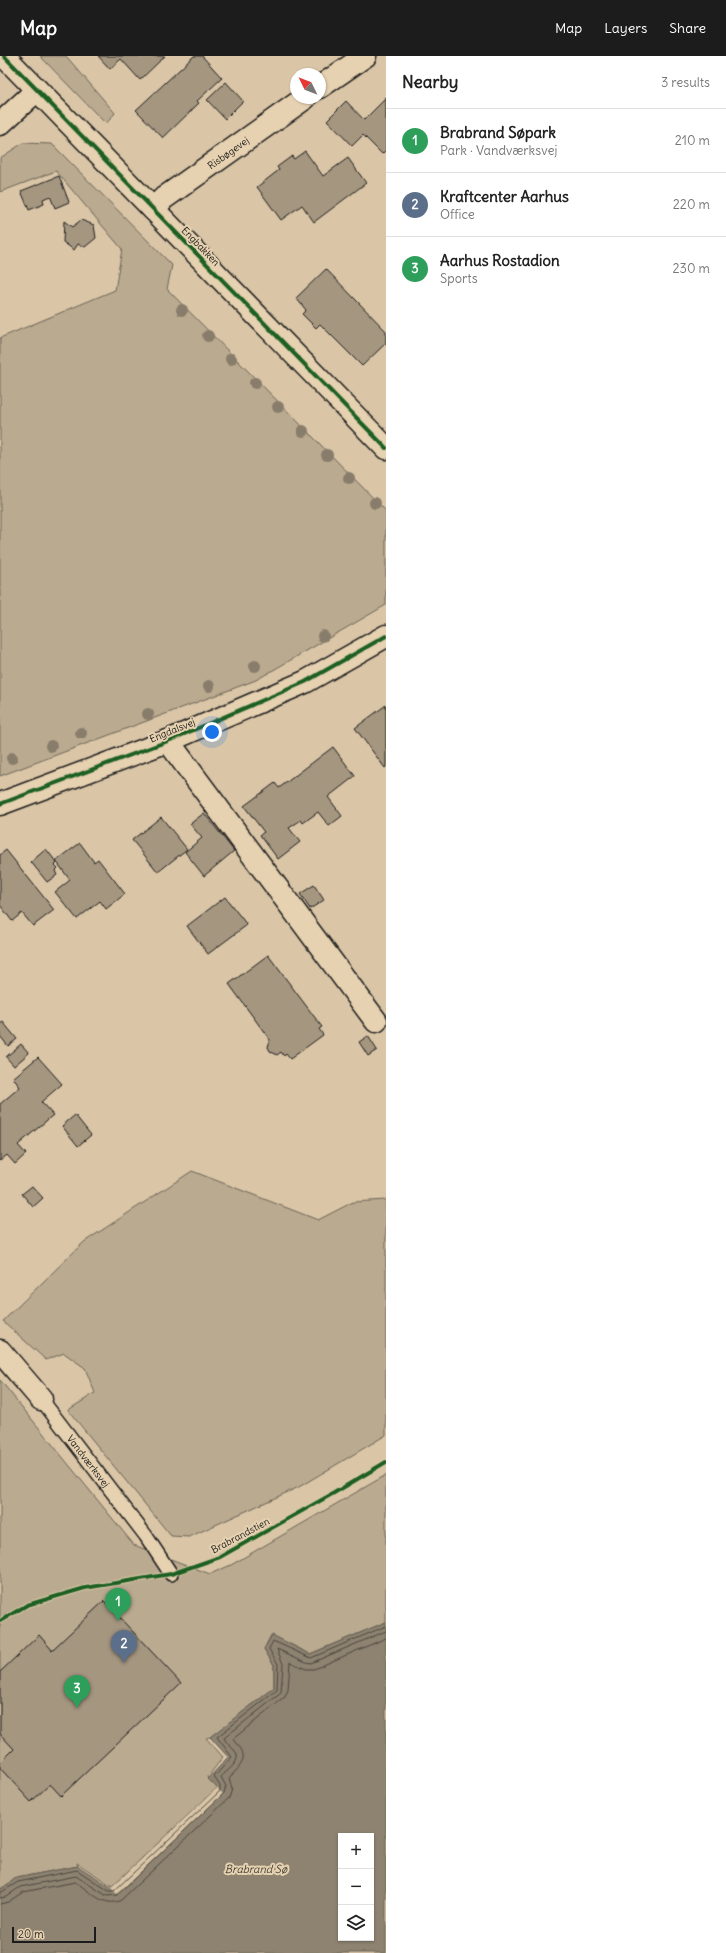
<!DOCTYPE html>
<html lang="en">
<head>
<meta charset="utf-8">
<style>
	body { margin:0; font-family:Delius,sans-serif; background:#f2f2f2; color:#222 }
	.controls { position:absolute; right:12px; bottom:12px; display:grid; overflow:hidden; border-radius:0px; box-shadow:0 1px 3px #0004 }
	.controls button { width:36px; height:36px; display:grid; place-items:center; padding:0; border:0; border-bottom:1px solid #e0e0e0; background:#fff; color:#222; font:20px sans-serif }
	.compass { position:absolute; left:290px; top:12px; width:36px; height:36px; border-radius:50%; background:#fff; box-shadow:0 1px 3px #0004; rotate:313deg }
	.scale { position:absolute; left:12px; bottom:10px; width:84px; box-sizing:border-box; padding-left:4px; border:2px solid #1c1c1c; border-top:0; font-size:11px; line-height:14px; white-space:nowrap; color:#1c1c1c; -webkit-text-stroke:3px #e6d1b0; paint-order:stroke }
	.you { position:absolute; left:212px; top:676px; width:14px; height:14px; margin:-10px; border:3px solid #fff; border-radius:50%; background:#1a73e8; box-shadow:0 0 0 6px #1a73e833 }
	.badge { display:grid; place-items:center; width:26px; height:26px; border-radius:50%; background:#1c1c1c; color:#fff; font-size:13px; font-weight:700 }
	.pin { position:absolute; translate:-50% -33px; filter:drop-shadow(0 1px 2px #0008) }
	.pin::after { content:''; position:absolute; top:21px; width:14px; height:12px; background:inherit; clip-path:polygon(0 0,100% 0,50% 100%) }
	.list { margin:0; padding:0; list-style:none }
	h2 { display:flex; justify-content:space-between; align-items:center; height:52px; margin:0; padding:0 16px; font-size:17px }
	h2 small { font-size:13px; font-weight:400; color:#767676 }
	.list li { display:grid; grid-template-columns:26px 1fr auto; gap:12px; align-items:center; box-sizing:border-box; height:64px; padding:0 16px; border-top:1px solid #e0e0e0 }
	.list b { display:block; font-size:15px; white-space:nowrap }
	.list p { margin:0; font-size:13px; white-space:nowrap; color:#767676 }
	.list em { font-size:13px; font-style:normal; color:#767676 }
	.icon { flex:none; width:22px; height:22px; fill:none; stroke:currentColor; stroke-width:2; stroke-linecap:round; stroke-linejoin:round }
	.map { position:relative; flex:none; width:386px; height:1897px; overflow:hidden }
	header { display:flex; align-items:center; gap:24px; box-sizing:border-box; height:56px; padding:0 20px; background:#1c1c1c; color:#fff }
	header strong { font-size:19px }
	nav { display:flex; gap:22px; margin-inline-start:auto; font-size:14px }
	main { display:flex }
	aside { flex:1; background:#fff }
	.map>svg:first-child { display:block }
	.green { fill:#baaa90; stroke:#6b6356 }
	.water { fill:#8e8371; stroke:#605a4f; fill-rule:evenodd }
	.pier { fill:#dac6a7 }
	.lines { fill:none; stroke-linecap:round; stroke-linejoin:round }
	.shore { stroke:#4a453e; stroke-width:1 }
	.building { fill:#a59680; stroke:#1c1c1c }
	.lane-casing { stroke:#1c1c1c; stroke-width:16 }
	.street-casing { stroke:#1c1c1c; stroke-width:25 }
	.lane { stroke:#e6d1b0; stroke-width:13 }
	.street { stroke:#e6d1b0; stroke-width:22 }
	.cycleway-casing { stroke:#e6d1b0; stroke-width:6 }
	.cycleway { stroke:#1b5e20; stroke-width:4 }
	.tree { fill:#887c6a }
	.labels { text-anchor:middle; stroke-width:4; stroke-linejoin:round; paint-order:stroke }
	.street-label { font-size:10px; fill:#1c1c1c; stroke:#e6d1b0 }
	.water-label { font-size:11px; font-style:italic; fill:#44403a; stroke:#e6d1b0 }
</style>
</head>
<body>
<header>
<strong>Map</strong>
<nav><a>Map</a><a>Layers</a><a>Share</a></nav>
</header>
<main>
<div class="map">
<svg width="386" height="1897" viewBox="0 0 386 1897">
	<rect width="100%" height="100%" fill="#dac6a7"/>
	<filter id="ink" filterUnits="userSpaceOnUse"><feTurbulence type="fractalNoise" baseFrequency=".025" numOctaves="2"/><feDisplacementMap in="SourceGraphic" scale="8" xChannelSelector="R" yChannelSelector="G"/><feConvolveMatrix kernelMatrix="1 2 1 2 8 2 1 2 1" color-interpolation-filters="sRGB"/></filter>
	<g filter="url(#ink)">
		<g class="green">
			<polygon points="40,0 66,0 115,57 106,68"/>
			<polygon points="23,87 52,88 172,209 167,233 386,455 386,549 256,624 0,720 0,282 115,234 122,193 56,115 0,136 0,102"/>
			<polygon points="192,1115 318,1164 353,1146 386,1144 386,1379 299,1431 189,1481 171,1480 68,1354 95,1337 85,1312 64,1297 46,1304 3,1265 84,1186"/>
			<polygon points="0,1324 134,1489 210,1518 231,1509 386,1419 386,1566 310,1598 271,1579 264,1593 274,1609 274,1632 210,1681 206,1682 223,1701 207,1722 217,1732 112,1830 77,1807 78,1810 16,1822 0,1834"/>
		</g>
		<path class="water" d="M386,1566V1897H0V1834L16,1822L78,1810L112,1832L217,1732L208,1723L228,1701L210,1681L274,1632V1609L264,1593L272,1579L310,1598ZM341,1780H371V1882H341Z"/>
		<polygon class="pier" points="217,1732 223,1738 117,1838 111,1832"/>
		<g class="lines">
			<g class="shore">
				<polyline points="0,1837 18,1826 77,1814 109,1835 114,1835 220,1735 220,1730 214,1721 232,1701 217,1681 277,1634 278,1608 269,1593 273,1585 311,1602 386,1570"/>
				<path d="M0,1842L6,1841L20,1831L76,1820L107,1840L117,1839L224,1737L226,1730L221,1721C227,1714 243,1705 235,1695C231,1690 226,1687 224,1682L281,1637L283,1608L277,1593L306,1606L311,1607L386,1575"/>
				<path d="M0,1848L8,1846L23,1836L75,1826C88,1833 104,1853 121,1844L229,1742L232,1733L229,1722C236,1714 248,1706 241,1693C238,1689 235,1687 233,1683L285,1641L288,1634L290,1606L306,1613H314L386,1582"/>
			</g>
		</g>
		<g class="building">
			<polygon points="98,0 165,0 140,24 121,3 110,13"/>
			<polygon points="194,0 202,0 222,22 197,45 199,47 163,82 136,54"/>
			<polygon points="226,26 243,45 225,63 207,44"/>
			<polygon points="386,42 386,94 382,98 363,79 352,90 327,64 346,45 364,64"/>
			<polygon points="305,95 323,120 348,102 366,127 314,166 302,149 281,164 257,131 279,114 277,111 292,100 294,103"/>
			<polygon points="59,120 69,146 55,152 50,140 43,143 44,148 29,154 21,135"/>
			<polygon points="81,164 94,169 96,182 85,191 78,188 74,194 63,186 64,165 72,171"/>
			<polygon points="326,213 386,275 386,287 362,310 320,268 316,272 302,258 306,254 296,242"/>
			<polygon points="386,649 386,711 385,712 355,672"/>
			<polygon points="333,691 355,720 328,741 342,760 329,770 318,756 303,767 301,764 289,772 300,786 278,803 260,779 264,776 244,750 275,727 279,732"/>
			<polygon points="204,757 234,795 204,820 185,796 202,782 190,768"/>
			<polygon points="161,761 187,793 158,816 132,784"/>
			<polygon points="80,787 94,806 98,803 125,838 106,853 100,845 77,863 55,836 70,824 56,805"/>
			<polygon points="46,793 57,807 55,809 58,812 55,815 57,819 47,826 31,806"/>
			<polygon points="6,794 54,854 33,870 22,857 12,865 0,849 0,799"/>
			<polygon points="314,829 324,844 310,853 300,838"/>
			<polygon points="225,841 247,869 208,898 187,870"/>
			<polygon points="268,899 322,971 319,973 323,979 290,1003 286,998 284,1000 281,996 277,999 270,995 268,991 270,984 229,928"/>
			<polygon points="3,966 17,983 8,990 0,980 0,968"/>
			<polygon points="368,980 377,994 368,1000 359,986"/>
			<polygon points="21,988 29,997 14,1010 6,1001"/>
			<polygon points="38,1001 62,1028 41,1046 53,1059 18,1089 26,1098 15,1108 7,1099 0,1105 0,1048 20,1031 13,1022"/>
			<polygon points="75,1059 91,1079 78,1090 62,1070"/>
			<polygon points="32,1130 43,1142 33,1151 22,1138"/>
			<polygon points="104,1545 181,1627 61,1740 50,1728 31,1746 0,1712 0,1707 14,1693 0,1678 0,1616 39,1579 52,1594"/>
		</g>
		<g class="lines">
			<g class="lane-casing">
				<g id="lane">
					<path id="s1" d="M41,1343L146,1480L171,1518"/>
				</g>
			</g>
			<g class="street-casing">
				<g id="street">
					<polyline points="4,0 386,392"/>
					<polyline points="320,31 365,0"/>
					<polyline points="0,68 37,34"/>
					<path id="s2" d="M153,153L164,142L305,42"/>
					<polyline points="168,685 376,965"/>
					<polyline points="0,748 168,685 305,626 386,580"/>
					<polyline points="0,1295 41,1343"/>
				</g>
			</g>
			<use href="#lane" class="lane"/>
			<use href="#street" class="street"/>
			<g class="cycleway-casing">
				<g id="cycleway">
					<polyline points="4,0 386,392"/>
					<polyline points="0,748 168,685 305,626 386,580"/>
					<polyline points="0,1565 27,1549 85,1532 171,1518 220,1501 334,1437 386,1406"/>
				</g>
			</g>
			<use href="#cycleway" class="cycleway"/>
		</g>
		<g class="tree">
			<circle cx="182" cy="254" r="6"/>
			<circle cx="208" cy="280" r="6"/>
			<circle cx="231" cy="303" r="6"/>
			<circle cx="255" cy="327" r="6"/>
			<circle cx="278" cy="351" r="6"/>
			<circle cx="303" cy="375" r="6"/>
			<circle cx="327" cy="399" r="6"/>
			<circle cx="349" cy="422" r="6"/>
			<circle cx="375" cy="447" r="6"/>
			<circle cx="323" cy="580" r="6"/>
			<circle cx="255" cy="610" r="6"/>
			<circle cx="209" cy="630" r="6"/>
			<circle cx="148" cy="658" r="6"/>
			<circle cx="81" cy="677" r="6"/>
			<circle cx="51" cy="690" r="6"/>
			<circle cx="12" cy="702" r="6"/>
		</g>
	</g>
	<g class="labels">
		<g class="street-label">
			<text dy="4" stroke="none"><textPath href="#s2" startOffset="94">Risbøgevej</textPath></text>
			<text transform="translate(201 190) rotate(46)" y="4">Engbakken</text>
			<text transform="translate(172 674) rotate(-22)" y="4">Engdalsvej</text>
			<text dy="4" stroke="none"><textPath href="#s1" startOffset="78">Vandværksvej</textPath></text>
			<text transform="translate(240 1479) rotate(-28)" y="4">Brabrandstien</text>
		</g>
		<g class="water-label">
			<text x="256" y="1817">Brabrand Sø</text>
		</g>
	</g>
</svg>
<div class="controls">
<button>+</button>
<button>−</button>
<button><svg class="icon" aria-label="layers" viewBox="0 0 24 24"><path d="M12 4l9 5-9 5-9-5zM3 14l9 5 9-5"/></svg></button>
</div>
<svg class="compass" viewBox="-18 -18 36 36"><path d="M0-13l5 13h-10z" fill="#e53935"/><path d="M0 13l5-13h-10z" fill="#767676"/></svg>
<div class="scale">20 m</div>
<div class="you"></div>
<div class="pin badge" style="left:118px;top:1565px;background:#2e9e5b">1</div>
<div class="pin badge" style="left:124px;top:1607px;background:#5c6f8a">2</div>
<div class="pin badge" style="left:77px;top:1652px;background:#2e9e5b">3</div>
</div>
<aside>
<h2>Nearby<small>3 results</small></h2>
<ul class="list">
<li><span class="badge" style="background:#2e9e5b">1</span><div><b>Brabrand Søpark</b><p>Park · Vandværksvej</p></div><em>210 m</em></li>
<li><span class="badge" style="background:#5c6f8a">2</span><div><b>Kraftcenter Aarhus</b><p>Office</p></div><em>220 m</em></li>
<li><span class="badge" style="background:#2e9e5b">3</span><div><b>Aarhus Rostadion</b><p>Sports</p></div><em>230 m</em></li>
</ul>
</aside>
</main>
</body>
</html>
